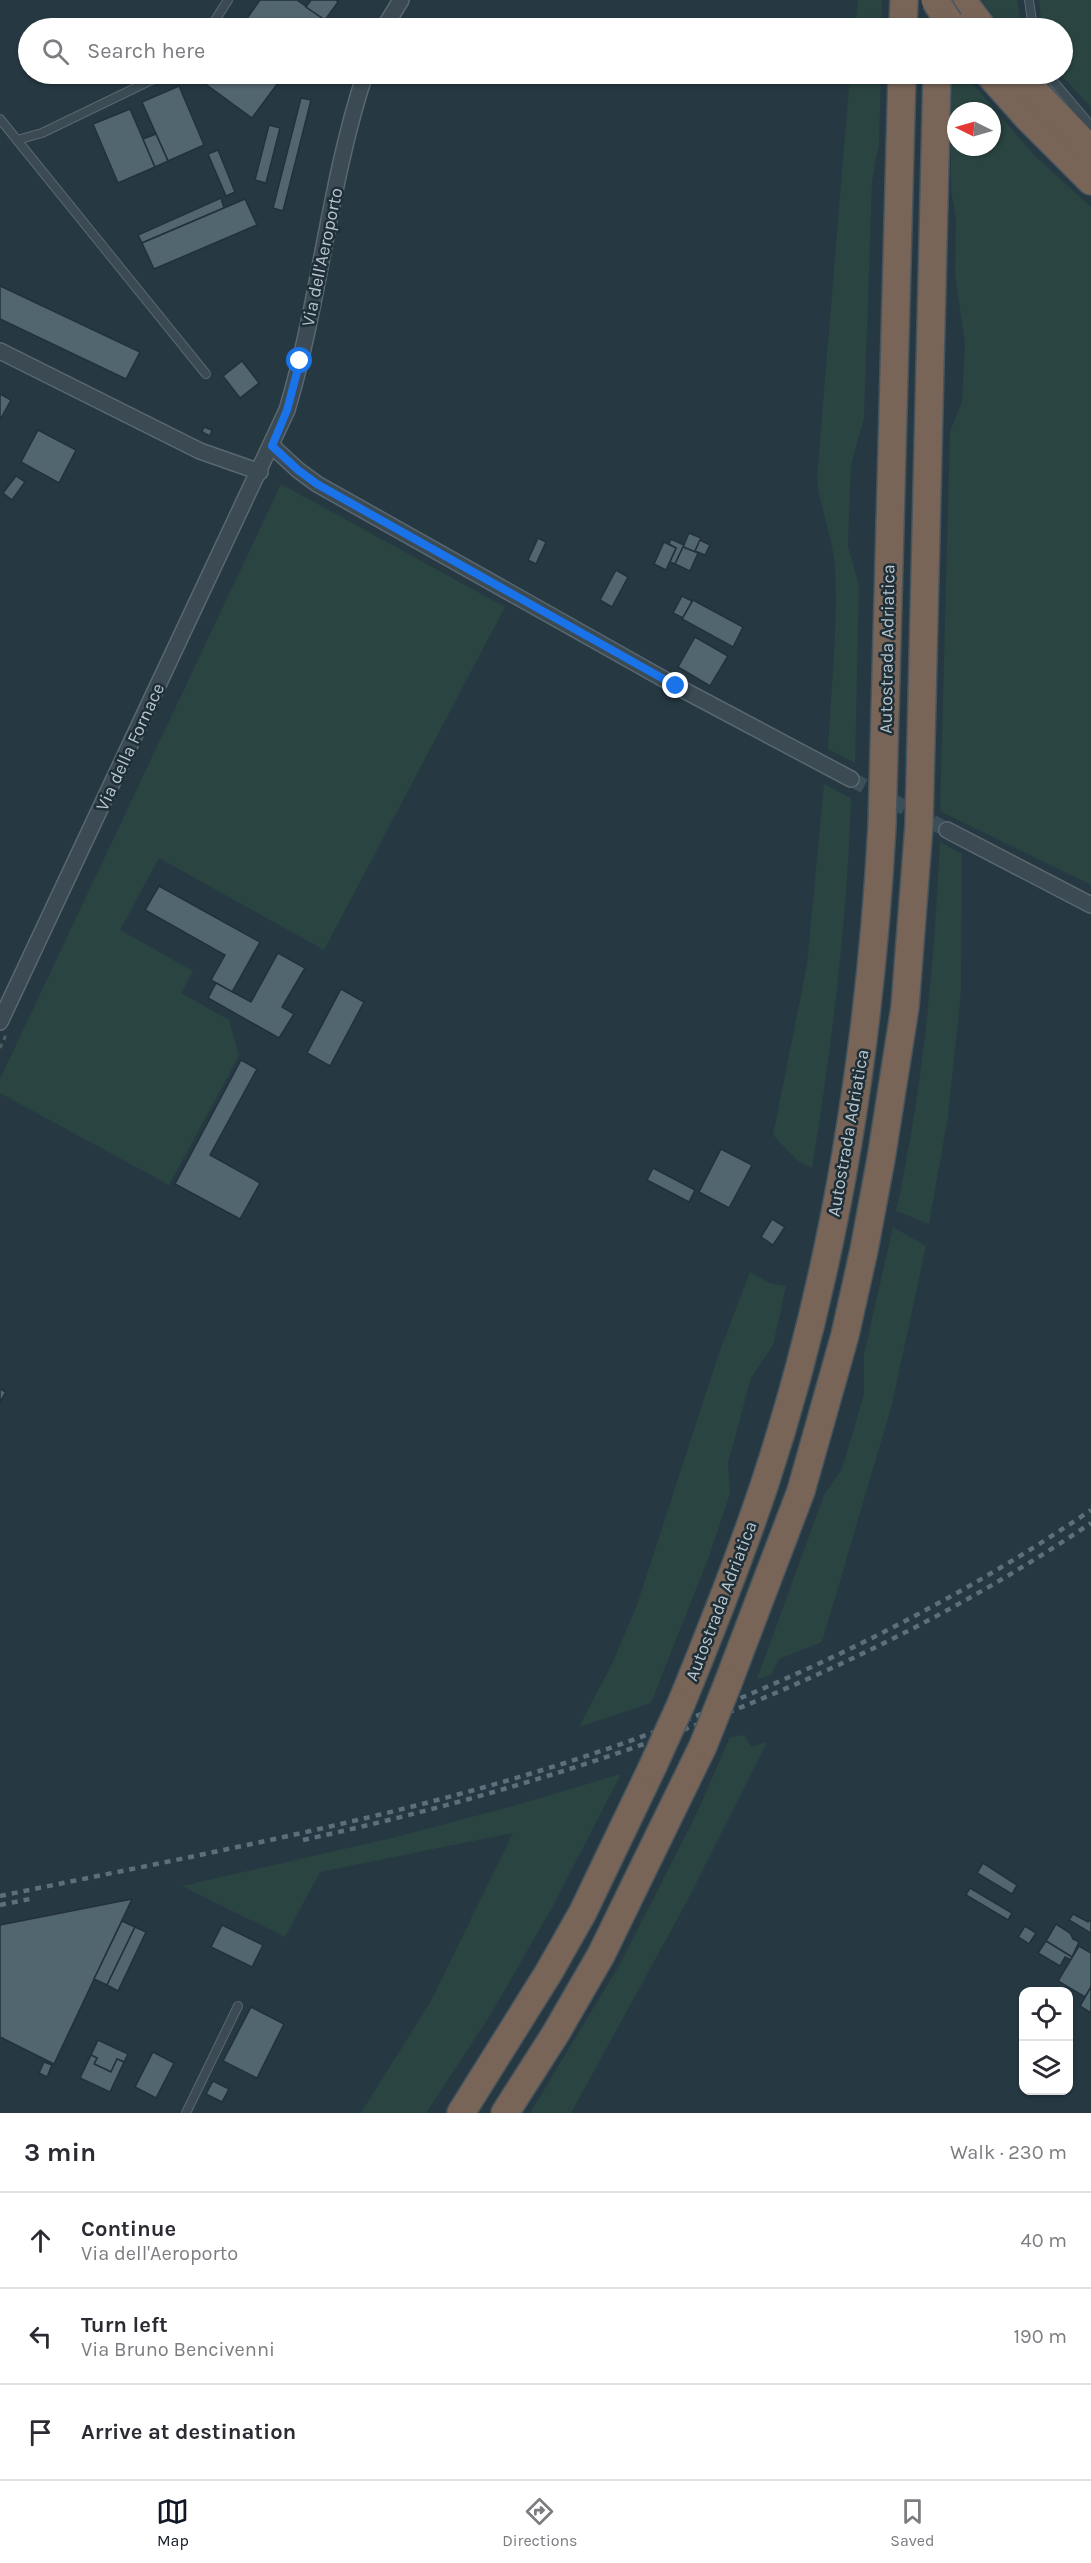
<!DOCTYPE html>
<html lang="en">
<head>
<meta charset="utf-8">
<style>
	body { margin:0; font-family:Karla,sans-serif; background:#f7f7f7; color:#2b2b33 }
	.controls { position:absolute; right:18px; bottom:18px; display:grid; overflow:hidden; border-radius:12px; box-shadow:0 2px 4px #0004 }
	.controls button { width:54px; height:54px; display:grid; place-items:center; padding:0; border:0; border-bottom:2px solid #e1e1e2; background:#fff; color:#2b2b33; font:30px sans-serif }
	.compass { position:absolute; left:947px; top:102px; width:54px; height:54px; border-radius:50%; background:#fff; box-shadow:0 2px 4px #0004; rotate:275deg }
	.stop { position:absolute; width:18px; height:18px; margin:-14px; border:4px solid #1a73e8; border-radius:50%; background:#fff }
	.stop.end { background:#1a73e8; border-color:#fff; box-shadow:0 2px 6px #0008 }
	.list { margin:0; padding:0; list-style:none }
	h2 { display:flex; justify-content:space-between; align-items:center; height:78px; margin:0; padding:0 24px; font-size:26px }
	h2 small { font-size:20px; font-weight:400; color:#7c7c81 }
	.list li { display:grid; grid-template-columns:39px 1fr auto; gap:18px; align-items:center; box-sizing:border-box; height:96px; padding:0 24px; border-top:2px solid #e1e1e2 }
	.list b { display:block; font-size:22px; white-space:nowrap }
	.list p { margin:0; font-size:20px; white-space:nowrap; color:#7c7c81 }
	.list em { font-size:20px; font-style:normal; color:#7c7c81 }
	.icon { flex:none; width:33px; height:33px; fill:none; stroke:currentColor; stroke-width:2; stroke-linecap:round; stroke-linejoin:round }
	.map { position:relative; flex:none; width:1091px; height:2113px; overflow:hidden }
	.search { position:absolute; background:#fff; box-shadow:0 2px 4px #0004; left:18px; right:18px; top:18px; height:66px; display:flex; align-items:center; gap:15px; box-sizing:border-box; padding:0 21px; border-radius:33px; color:#7c7c81; font-size:22px }
	.sheet { height:366px; background:#fff }
	nav { display:flex; justify-content:space-around; align-items:center; box-sizing:border-box; height:84px; border-top:2px solid #e1e1e2; background:#fff; font-size:16px; color:#7c7c81 }
	nav a { display:grid; justify-items:center; gap:3px }
	nav .on { color:#111827 }
	.map>svg:first-child { display:block }
	.green { fill:#294441; fill-rule:evenodd }
	.building { fill:#526670; stroke:#22313a; stroke-width:1.5 }
	.lines { fill:none; stroke-linecap:round; stroke-linejoin:round }
	.street-tunnel { stroke:#3c4e58; stroke-width:15; stroke-dasharray:15 8; stroke-linecap:butt }
	.lane-casing { stroke:#596870; stroke-width:10 }
	.street-casing { stroke:#596870; stroke-width:18 }
	.highway-casing { stroke:#46555d; stroke-width:30 }
	.path { stroke:#47605d; stroke-width:3; stroke-dasharray:4.5 4.5; stroke-linecap:butt }
	.lane { stroke:#3b4a53; stroke-width:8 }
	.street { stroke:#3b4a53; stroke-width:15 }
	.highway { stroke:#796458; stroke-width:27 }
	.rail { stroke:#5d6f7a; stroke-width:4.5; stroke-dasharray:6 6; stroke-linecap:butt }
	.highway-bridge-casing { stroke:#46555d; stroke-width:30; stroke-linecap:butt }
	.highway-bridge { stroke:#796458; stroke-width:27 }
	.route { stroke:#1a73e8; stroke-width:8 }
	.labels { text-anchor:middle; stroke-width:5; stroke-linejoin:round; paint-order:stroke }
	.street-label { font-size:18px; fill:#b8c5cc; stroke:#1f2f38 }
</style>
</head>
<body>
<div class="map">
<svg width="1091" height="2113" viewBox="0 0 1091 2113">
	<rect width="100%" height="100%" fill="#263943"/>
	<g class="green">
		<polygon points="858,0 882,0 881,28 855,28"/>
		<polygon points="982,0 1017,0 1021,28 1002,28"/>
		<polygon points="1039,0 1091,0 1091,107 1060,74 1062,74 1062,28 1042,28"/>
		<path d="M850,74H881L879,143L872,181L864,418L851,465L848,546L859,586L855,763L828,749C831,689 838,628 835,568C833,538 820,508 817,478Z"/>
		<path d="M951,74H964L1034,155L1091,207V885L940,811L950,431L962,402L965,343L955,275L956,217L951,191ZM956,111H992V147H956Z"/>
		<polygon points="281,484 505,607 324,950 159,858 120,930 193,971 181,993 229,1020 239,1056 169,1185 0,1093 0,1079"/>
		<path d="M824,784L851,798C847,923 832,1045 812,1168L798,1161L773,1135L807,965Z"/>
		<path d="M940,842L962,854L961,991L948,1116L929,1224L896,1211C923,1090 934,966 940,842Z"/>
		<polygon points="893,1227 926,1246 892,1404 822,1642 779,1659 771,1675 757,1679 824,1495 842,1469 864,1394 864,1354"/>
		<polygon points="750,1272 769,1283 786,1286 773,1345 751,1378 728,1463 730,1493 708,1559 651,1703 579,1727 612,1664 637,1605 718,1356"/>
		<polygon points="745,1735 751,1747 767,1742 685,1905 571,2113 530,2113 620,1964 695,1817 730,1737"/>
		<polygon points="621,1774 554,1904 491,2014 426,2113 361,2113 431,2001 513,1833 320,1872 285,1937 182,1886 396,1837 513,1806"/>
	</g>
	<g class="building">
		<polygon points="260,0 297,0 325,20 319,28 242,28 241,27"/>
		<polygon points="311,0 336,0 338,2 325,20 306,7"/>
		<polygon points="205,74 281,74 284,75 252,118 200,80"/>
		<polygon points="179,86 204,145 168,161 142,102"/>
		<polygon points="301,98 311,100 283,211 273,208"/>
		<polygon points="130,109 155,167 118,183 93,124"/>
		<polygon points="269,125 280,128 266,183 255,180"/>
		<polygon points="156,134 168,161 155,167 143,139"/>
		<polygon points="218,150 235,192 226,196 208,154"/>
		<polygon points="221,198 224,208 142,243 138,235"/>
		<polygon points="245,199 257,225 154,269 142,243"/>
		<polygon points="0,286 140,352 126,379 0,319"/>
		<polygon points="242,361 259,383 240,398 223,376"/>
		<polygon points="0,394 11,400 0,420"/>
		<polygon points="204,427 212,430 210,436 202,432"/>
		<polygon points="38,430 76,450 59,483 21,462"/>
		<polygon points="16,476 25,482 12,500 3,493"/>
		<polygon points="689,533 701,538 695,552 683,547"/>
		<polygon points="538,538 546,542 536,564 528,560"/>
		<polygon points="671,539 684,545 675,564 670,562 676,548 669,544"/>
		<polygon points="700,540 710,545 705,555 695,551"/>
		<polygon points="664,542 676,548 666,570 654,564"/>
		<polygon points="683,547 698,553 690,571 675,564"/>
		<polygon points="616,570 628,577 612,607 600,600"/>
		<polygon points="682,596 692,601 683,618 673,613"/>
		<polygon points="693,600 743,627 733,647 682,619"/>
		<polygon points="695,637 728,656 710,686 678,667"/>
		<polygon points="159,886 260,942 232,992 211,980 225,955 145,910"/>
		<polygon points="278,953 305,968 282,1007 294,1014 279,1038 208,998 216,983 251,1002"/>
		<polygon points="341,989 364,1002 330,1066 307,1053"/>
		<polygon points="241,1060 257,1069 210,1155 260,1183 240,1219 175,1184"/>
		<polygon points="721,1149 752,1165 729,1208 699,1192"/>
		<polygon points="653,1168 695,1190 689,1202 647,1180"/>
		<polygon points="772,1219 785,1227 773,1245 761,1237"/>
		<polygon points="0,1389 6,1392 0,1402"/>
		<polygon points="983,1863 1017,1885 1012,1894 977,1873"/>
		<polygon points="970,1888 1012,1913 1008,1920 966,1895"/>
		<polygon points="132,1899 54,2064 0,2037 0,1925"/>
		<polygon points="1073,1914 1088,1922 1091,1920 1091,1933 1069,1920"/>
		<polygon points="122,1921 135,1927 107,1985 94,1979"/>
		<polygon points="1056,1924 1070,1933 1073,1939 1079,1942 1072,1957 1046,1941"/>
		<polygon points="222,1925 263,1945 252,1967 211,1947"/>
		<polygon points="1025,1926 1036,1933 1029,1944 1018,1937"/>
		<polygon points="135,1927 146,1932 118,1991 107,1985"/>
		<polygon points="1046,1941 1072,1957 1071,1960 1065,1957 1060,1966 1038,1953"/>
		<polygon points="1079,1946 1091,1953 1091,1987 1085,1997 1058,1981"/>
		<polygon points="1091,1987 1091,2013 1080,2006"/>
		<polygon points="251,2007 284,2024 257,2078 223,2061"/>
		<polygon points="98,2040 128,2054 124,2062 117,2059 111,2072 94,2064 97,2058 91,2055"/>
		<polygon points="153,2052 174,2063 156,2098 135,2087"/>
		<polygon points="91,2055 97,2058 94,2064 111,2072 117,2059 124,2062 110,2092 80,2078"/>
		<polygon points="44,2062 52,2065 47,2077 39,2073"/>
		<polygon points="213,2081 229,2089 222,2102 206,2094"/>
	</g>
	<g class="lines">
		<polyline class="street-tunnel" points="851,779 947,830"/>
		<g class="lane-casing">
			<g id="lane">
				<polyline points="1029,0 1033,28"/>
				<polyline points="210,28 228,0"/>
				<polyline points="1047,74 1091,126"/>
				<polyline points="0,119 206,374"/>
				<polyline points="17,140 42,133 164,74"/>
				<polyline points="186,2113 238,2006"/>
			</g>
		</g>
		<g class="street-casing">
			<g id="street">
				<polyline points="384,28 401,0"/>
				<polyline points="0,351 200,451 260,472"/>
				<polyline points="272,446 298,470 317,484 676,686 851,779"/>
				<polyline points="947,830 1091,905"/>
				<path d="M0,1022L287,410C320,300 329,183 365,74"/>
			</g>
		</g>
		<g class="highway-casing">
			<g id="highway">
				<polyline points="962,0 983,28"/>
				<polyline points="903,28 904,0"/>
				<polyline points="989,74 1028,118 1091,181"/>
				<polyline points="1018,74 1091,150"/>
				<polyline points="728,1683 801,1491 845,1335 864,1250 881,1159 905,1007 919,825 937,74"/>
				<path d="M681,1704C711,1631 740,1558 765,1483C835,1271 870,1048 882,826L902,74"/>
				<polyline points="461,2113 549,1972 583,1912 652,1768"/>
				<polyline points="505,2113 556,2033 601,1955 703,1746"/>
			</g>
		</g>
		<polyline class="path" points="0,1048 6,1035"/>
		<use href="#lane" class="lane"/>
		<use href="#street" class="street"/>
		<use href="#highway" class="highway"/>
		<g class="rail">
			<path d="M303,1840C581,1779 854,1683 1091,1523"/>
			<path d="M0,1896C202,1854 408,1817 604,1750C775,1691 941,1612 1091,1510"/>
			<polyline points="0,1905 30,1899"/>
		</g>
		<g class="highway-bridge-casing">
			<g id="highway-bridge">
				<polyline points="935,0 949,22"/>
				<polyline points="703,1746 728,1683"/>
				<polyline points="652,1768 681,1704"/>
			</g>
		</g>
		<use href="#highway-bridge" class="highway-bridge"/>
	</g>
	<g class="lines">
		<polyline class="route" points="300,361 287,410 272,446 298,470 317,484 676,686"/>
	</g>
	<g class="labels">
		<g class="street-label">
			<text transform="translate(322 257) rotate(-78)" y="6">Via dell'Aeroporto</text>
			<text transform="translate(887 649) rotate(-89)" y="6">Autostrada Adriatica</text>
			<text transform="translate(130 747) rotate(-65)" y="6">Via della Fornace</text>
			<text transform="translate(848 1133) rotate(-80)" y="6">Autostrada Adriatica</text>
			<text transform="translate(721 1601) rotate(-69)" y="6">Autostrada Adriatica</text>
		</g>
	</g>
</svg>
<div class="controls">
<button><svg class="icon" aria-label="locate" viewBox="0 0 24 24"><circle cx="12" cy="12" r="6"/><path d="M12 2v4M12 18v4M2 12h4M18 12h4"/></svg></button>
<button><svg class="icon" aria-label="layers" viewBox="0 0 24 24"><path d="M12 4l9 5-9 5-9-5zM3 14l9 5 9-5"/></svg></button>
</div>
<svg class="compass" viewBox="-18 -18 36 36"><path d="M0-13l5 13h-10z" fill="#e53935"/><path d="M0 13l5-13h-10z" fill="#7c7c81"/></svg>
<div class="stop" style="left:300px;top:361px"></div>
<div class="stop end" style="left:676px;top:686px"></div>
<div class="search"><svg class="icon" aria-label="search" viewBox="0 0 24 24"><circle cx="10" cy="10" r="6"/><path d="M15 15l6 6"/></svg>Search here</div>
</div>
<section class="sheet">
<h2>3 min<small>Walk · 230 m</small></h2>
<ul class="list">
<li><svg class="icon" aria-label="ahead" viewBox="0 0 24 24"><path d="M12 20V5M6 11l6-6 6 6"/></svg><div><b>Continue</b><p>Via dell'Aeroporto</p></div><em>40 m</em></li>
<li><svg class="icon" aria-label="left" viewBox="0 0 24 24"><path d="M17 20v-9H6M10 6l-5 5 5 5"/></svg><div><b>Turn left</b><p>Via Bruno Bencivenni</p></div><em>190 m</em></li>
<li><svg class="icon" aria-label="arrive" viewBox="0 0 24 24"><path d="M6 21V4h12l-3 4 3 4H6"/></svg><div><b>Arrive at destination</b></div></li>
</ul>
</section>
<nav>
<a class="on"><svg class="icon" aria-label="map" viewBox="0 0 24 24"><path d="M3 6l6-2 6 2 6-2v14l-6 2-6-2-6 2zM9 4v14M15 6v14"/></svg>Map</a>
<a><svg class="icon" aria-label="directions" viewBox="0 0 24 24"><path d="M12 3l9 9-9 9-9-9zM9 14v-3h6M13 9l2 2-2 2"/></svg>Directions</a>
<a><svg class="icon" aria-label="saved" viewBox="0 0 24 24"><path d="M7 4h10v16l-5-4-5 4z"/></svg>Saved</a>
</nav>
</body>
</html>
